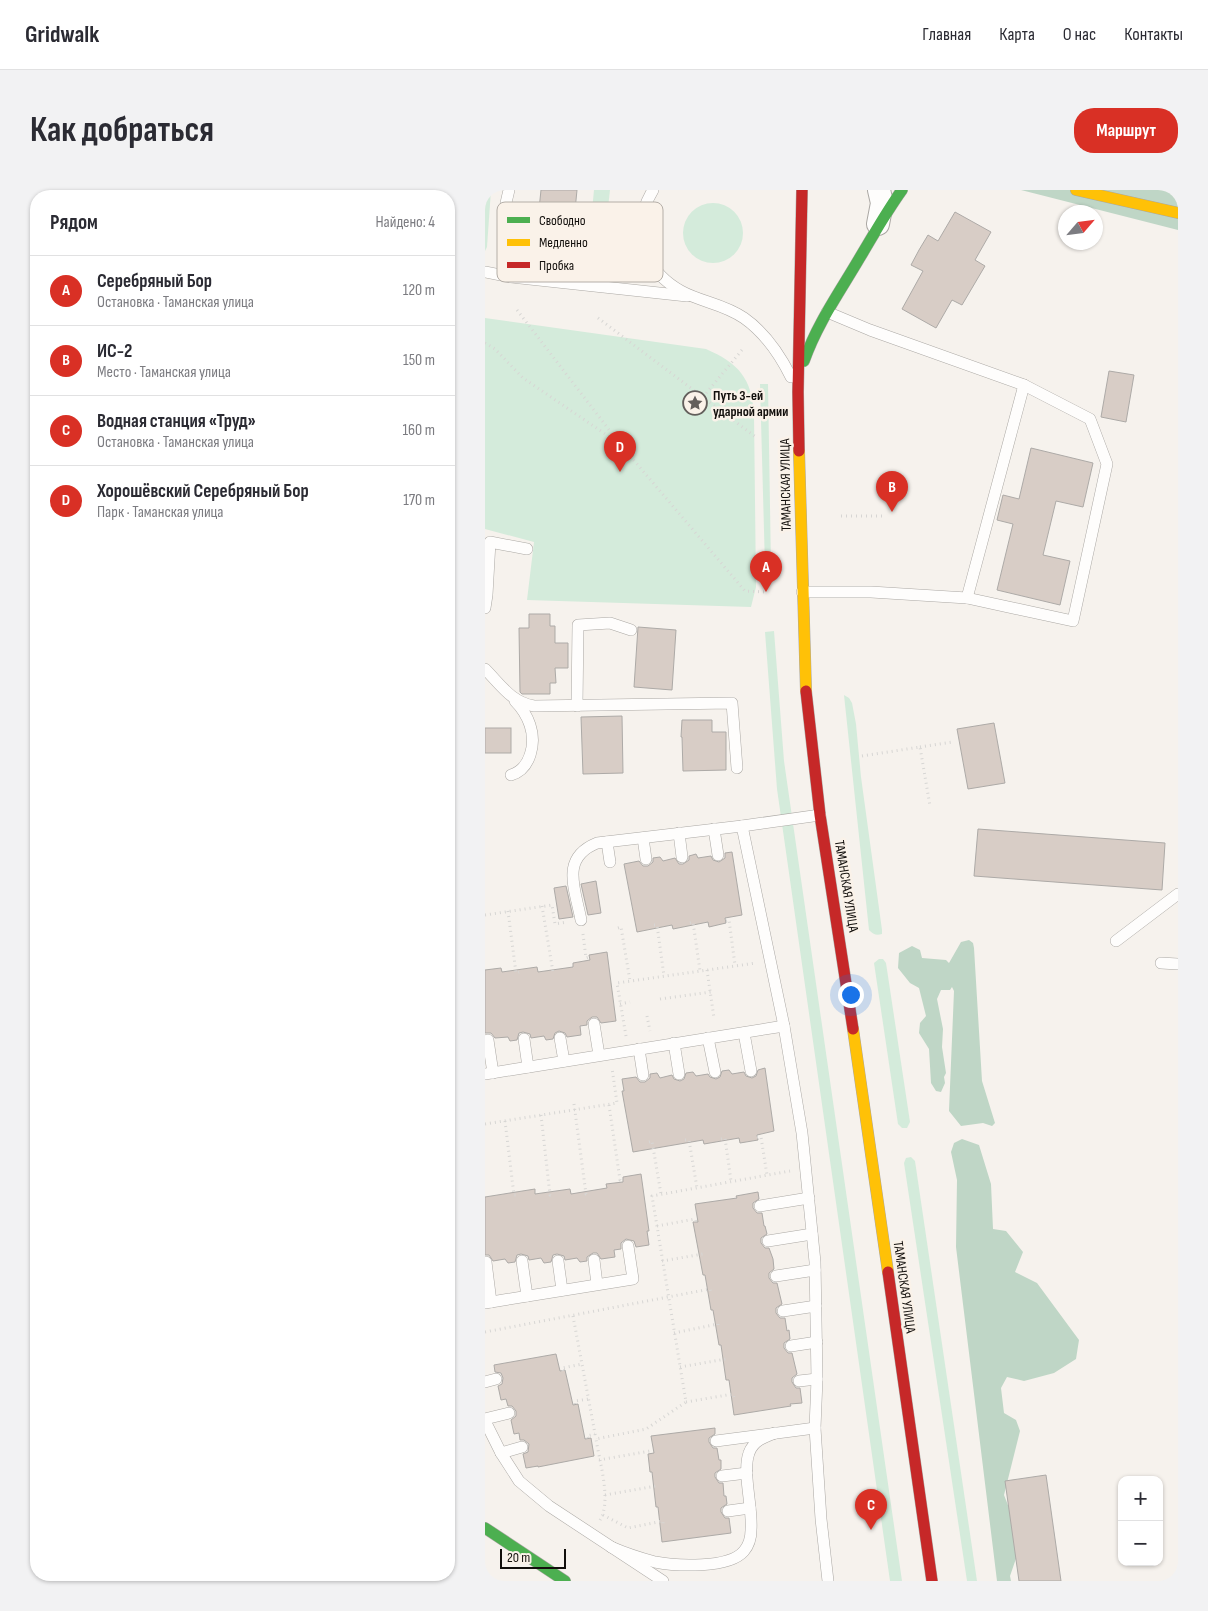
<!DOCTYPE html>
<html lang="ru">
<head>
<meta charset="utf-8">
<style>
	body { margin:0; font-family:"Sofia Sans Condensed",sans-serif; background:#f2f2f3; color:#2b2b33 }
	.controls { position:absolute; right:15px; bottom:15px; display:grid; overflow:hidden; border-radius:10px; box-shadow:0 1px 4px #0004 }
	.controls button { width:45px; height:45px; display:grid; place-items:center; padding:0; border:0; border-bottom:1px solid #e1e1e2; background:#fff; color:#2b2b33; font:25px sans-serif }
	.compass { position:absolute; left:573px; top:15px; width:45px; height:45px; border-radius:50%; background:#fff; box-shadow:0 1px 4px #0004; rotate:62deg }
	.scale { position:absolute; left:15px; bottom:12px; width:66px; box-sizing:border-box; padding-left:5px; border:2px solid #120f0c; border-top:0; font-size:14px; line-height:18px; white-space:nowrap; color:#120f0c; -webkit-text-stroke:4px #faf2e9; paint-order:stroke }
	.you { position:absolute; left:365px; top:804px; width:18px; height:18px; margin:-12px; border:4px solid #fff; border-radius:50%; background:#1a73e8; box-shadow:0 0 0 8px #1a73e833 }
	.badge { display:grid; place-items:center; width:32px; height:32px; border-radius:50%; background:#d93025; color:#fff; font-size:16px; font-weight:700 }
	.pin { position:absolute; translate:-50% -41px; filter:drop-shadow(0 1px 2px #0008) }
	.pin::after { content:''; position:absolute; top:26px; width:18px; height:15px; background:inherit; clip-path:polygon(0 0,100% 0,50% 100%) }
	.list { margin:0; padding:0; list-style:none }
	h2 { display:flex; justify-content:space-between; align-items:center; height:65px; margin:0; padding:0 20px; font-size:21px }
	h2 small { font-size:16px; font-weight:400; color:#7c7c81 }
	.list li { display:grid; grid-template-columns:32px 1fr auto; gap:15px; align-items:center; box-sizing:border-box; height:70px; padding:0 20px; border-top:1px solid #e1e1e2 }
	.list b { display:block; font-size:19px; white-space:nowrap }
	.list p { margin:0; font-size:16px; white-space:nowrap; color:#7c7c81 }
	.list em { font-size:16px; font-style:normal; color:#7c7c81 }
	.map { position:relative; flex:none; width:693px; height:1391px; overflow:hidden; border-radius:20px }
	header { display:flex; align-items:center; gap:30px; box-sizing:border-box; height:70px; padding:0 25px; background:#fff; border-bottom:1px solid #e1e1e2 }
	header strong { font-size:24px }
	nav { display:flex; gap:28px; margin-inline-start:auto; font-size:18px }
	.intro { display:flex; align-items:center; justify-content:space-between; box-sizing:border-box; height:120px; padding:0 30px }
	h1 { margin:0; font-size:35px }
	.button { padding:12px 22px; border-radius:20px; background:#d93025; color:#fff; font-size:18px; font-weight:700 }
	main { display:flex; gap:30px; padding:0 30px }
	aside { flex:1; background:#fff; border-radius:20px; box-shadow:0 1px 4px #0004 }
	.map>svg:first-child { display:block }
	.green { fill:#d4ebdb }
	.forest { fill:#bfd6c6 }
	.building { fill:#d8cdc6; stroke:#adaaa7 }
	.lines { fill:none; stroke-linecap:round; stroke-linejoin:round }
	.lane-casing { stroke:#aba8a4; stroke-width:12 }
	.street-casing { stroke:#aba8a4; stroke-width:24 }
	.fast-casing { stroke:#aba8a4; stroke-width:12 }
	.slow-casing { stroke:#aba8a4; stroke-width:12 }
	.jam-casing { stroke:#aba8a4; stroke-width:12 }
	.path { stroke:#d7d6d4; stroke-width:3; stroke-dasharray:1 4; stroke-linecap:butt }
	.lane { stroke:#fefdfc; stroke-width:11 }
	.street { stroke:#fefdfc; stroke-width:22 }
	.fast { stroke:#4caf50; stroke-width:11 }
	.slow { stroke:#ffc107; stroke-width:11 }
	.jam { stroke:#c62828; stroke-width:11 }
	.labels { text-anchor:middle; stroke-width:5; stroke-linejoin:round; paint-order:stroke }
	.poi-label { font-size:14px; font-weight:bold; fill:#120f0c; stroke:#faf2e9; text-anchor:start }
	.street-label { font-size:14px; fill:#120f0c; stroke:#faf2e9 }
	.key { fill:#faf2e9; stroke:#b4aea7; stroke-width:1 }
	.key-label { font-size:14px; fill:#120f0c }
</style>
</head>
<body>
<header>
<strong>Gridwalk</strong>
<nav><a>Главная</a><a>Карта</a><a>О нас</a><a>Контакты</a></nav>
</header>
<div class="intro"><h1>Как добраться</h1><a class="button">Маршрут</a></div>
<main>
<aside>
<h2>Рядом<small>Найдено: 4</small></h2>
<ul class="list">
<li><span class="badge">A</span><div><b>Серебряный Бор</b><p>Остановка · Таманская улица</p></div><em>120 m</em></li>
<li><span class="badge">B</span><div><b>ИС-2</b><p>Место · Таманская улица</p></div><em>150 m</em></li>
<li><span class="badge">C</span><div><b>Водная станция «Труд»</b><p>Остановка · Таманская улица</p></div><em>160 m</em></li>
<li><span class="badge">D</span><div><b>Хорошёвский Серебряный Бор</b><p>Парк · Таманская улица</p></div><em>170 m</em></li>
</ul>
</aside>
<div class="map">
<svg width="693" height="1391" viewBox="0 0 693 1391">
	<rect width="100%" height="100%" fill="#f6f2ed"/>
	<g class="green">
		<polygon points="0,0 6,0 2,57 0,61"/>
		<polygon points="109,0 125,0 118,63 113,70 102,72"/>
		<circle cx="228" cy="43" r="30"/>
		<path d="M0,128L221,159C253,173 267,188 269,224L271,397L266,417L42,410L49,352L0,339Z"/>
		<polygon points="275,194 283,194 286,377 280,377"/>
		<polygon points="289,441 299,571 417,1391 405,1391 292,599 280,442"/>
		<path d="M359,505L364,508L367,513L371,534L376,587L397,740V744C391,746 388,744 384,740Z"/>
		<polygon points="394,769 398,769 401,773 425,932 422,938 417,938 413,934 389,773"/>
		<polygon points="426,967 430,971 492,1391 482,1391 419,973 421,968"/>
	</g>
	<g class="forest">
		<polygon points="536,0 693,0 693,40"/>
		<polygon points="484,750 488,753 489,758 497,891 510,933 507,936 498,933 476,936 464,921 469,801 467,797 465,800 456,800 452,809 458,839 457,857 461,883 459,887 460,893 456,902 451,901 446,893 444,859 434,843 435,833 441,826 434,798 425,793 413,778 414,763 427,756 435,760 437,768 461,770 464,773 476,752"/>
		<polygon points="477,949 494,955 506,994 508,1039 521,1041 538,1062 530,1082 552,1093 594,1150 591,1169 569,1183 539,1191 522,1187 516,1198 519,1223 531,1230 535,1241 519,1305 537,1351 525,1386 526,1391 512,1391 471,1057 472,990 466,962 469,953"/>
	</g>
	<g class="building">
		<polygon points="56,0 92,0 86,61 50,58"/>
		<polygon points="470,22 506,42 490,70 500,76 477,115 467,110 451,138 417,119 438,81 426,75 434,60 443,45 453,51"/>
		<polygon points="624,181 649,185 641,232 616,227"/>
		<polygon points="546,258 608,273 598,317 571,311 558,365 585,371 575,415 512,400 528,334 512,330 518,305 534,309"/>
		<polygon points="44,424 65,424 65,436 70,436 70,453 83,453 83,478 70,478 71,493 65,493 65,504 37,504 35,502 34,438 44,438"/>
		<polygon points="153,437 191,440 187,500 149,497"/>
		<polygon points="137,526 138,583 98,584 96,527"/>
		<polygon points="197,530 227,530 227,542 241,542 241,580 198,581 197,547 196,547"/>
		<polygon points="509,533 520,593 483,599 472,539"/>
		<rect x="0" y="538" width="26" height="25"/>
		<polygon points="493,639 680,653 677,700 489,686"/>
		<polygon points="247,662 257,725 240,728 241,733 224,737 223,732 188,739 187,735 152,742 139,674 154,671 158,676 163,676 168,672 168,668 175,667 178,671 190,668 194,674 198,674 204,670 204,666 211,664 213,668 226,666 228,670 234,672 240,668 240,663"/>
		<polygon points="111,691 116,723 103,725 96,694"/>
		<polygon points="81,696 88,727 74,729 69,698"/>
		<polygon points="122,762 131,831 116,833 112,827 107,827 102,831 102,835 95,836 96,845 82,847 80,843 74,841 70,843 68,849 61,850 59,846 46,848 45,844 38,842 34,843 32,850 25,851 23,847 10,848 6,843 0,843 0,780 16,778 17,782 52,777 53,782 88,777 88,773 105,770 104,765"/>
		<polygon points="280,878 289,941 272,945 273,950 255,953 254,948 219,954 218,950 148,962 137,901 139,901 137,889 151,887 155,892 160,892 165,888 165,884 172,883 175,888 187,885 189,889 195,891 199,889 201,883 208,882 211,886 223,884 225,887 231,889 235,887 237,881 244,880 247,884 259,882 261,886 267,888 271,886 273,880"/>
		<polygon points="156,984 164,1041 162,1041 164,1055 151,1057 149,1051 141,1049 136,1053 136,1059 129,1060 130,1067 116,1069 112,1063 108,1063 102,1067 102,1071 95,1072 92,1068 80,1070 79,1066 72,1064 68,1065 66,1072 59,1073 56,1068 44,1070 43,1066 36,1064 32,1065 30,1072 23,1073 20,1069 8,1071 4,1065 0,1065 0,1007 50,999 50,1004 85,999 86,1004 122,998 121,994 138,992 138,987"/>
		<polygon points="273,1002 274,1009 268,1013 268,1018 272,1023 277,1023 279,1036 280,1036 282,1044 276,1048 276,1053 280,1058 284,1058 288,1069 289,1079 284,1083 284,1088 288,1093 292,1093 297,1114 291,1118 291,1123 295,1128 300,1128 302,1141 304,1140 305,1149 299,1153 299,1158 303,1163 307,1163 312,1184 307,1188 307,1192 311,1198 315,1198 317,1213 305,1214 306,1216 249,1225 244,1190 241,1190 236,1155 234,1155 228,1120 226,1120 220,1085 218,1085 208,1032 213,1032 210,1014 252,1008 251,1006"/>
		<polygon points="71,1164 75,1181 80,1180 88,1215 93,1214 100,1249 106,1248 109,1266 53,1277 53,1276 41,1278 38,1264 43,1262 44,1254 39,1250 35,1250 34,1243 29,1244 26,1230 31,1226 31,1221 27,1216 23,1216 21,1209 16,1210 13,1196 17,1194 18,1188 16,1183 10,1182 9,1175"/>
		<polygon points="230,1238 230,1244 224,1248 224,1252 228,1258 232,1258 234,1270 236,1270 236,1279 230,1283 230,1287 234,1293 238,1293 239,1306 241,1306 242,1314 236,1318 236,1322 240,1328 244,1328 246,1343 177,1352 173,1317 171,1317 167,1282 165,1282 163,1264 169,1263 166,1246"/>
		<polygon points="561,1285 576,1391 534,1391 520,1291"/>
	</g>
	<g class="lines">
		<g class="lane-casing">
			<g id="lane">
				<path d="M24,0C16,30 16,58 26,87"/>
				<path d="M168,0C145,37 158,80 196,101C216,112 239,114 259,128C279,142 295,165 306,187"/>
				<polyline points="0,82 26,87 202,106"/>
				<polyline points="317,402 386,402 482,408 539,195 385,140 342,122"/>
				<polyline points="482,408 588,431 622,274 605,229 539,195"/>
				<polyline points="0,418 2,405 5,352 42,359"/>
				<path d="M0,479C16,495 26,512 49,516L247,513L252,578"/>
				<polyline points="92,516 93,435 125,433 146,440"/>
				<path d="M26,585C46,579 51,553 45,535C42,526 37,518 30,511"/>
				<polyline points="257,636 335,625"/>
				<polyline points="229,639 233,665"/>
				<polyline points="194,643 197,667"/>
				<polyline points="158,648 161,669"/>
				<polyline points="122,652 125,672"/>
				<path d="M96,730C90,698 75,668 112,653L257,636L299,836L317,943L330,1072L332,1189L330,1238L336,1329L343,1391"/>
				<polyline points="631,751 693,704"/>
				<polyline points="676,773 693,774"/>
				<polyline points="109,834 114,865"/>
				<polyline points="259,843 266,881"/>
				<polyline points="75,848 79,871"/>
				<polyline points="223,848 230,882"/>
				<polyline points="39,849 43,877"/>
				<polyline points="3,850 8,883"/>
				<polyline points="189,853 194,884"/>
				<polyline points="154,859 158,885"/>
				<polyline points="0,884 299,836"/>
				<polyline points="275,1016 324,1008"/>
				<polyline points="283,1051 327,1044"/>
				<polyline points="109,1070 112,1094"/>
				<polyline points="37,1071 42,1106"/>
				<polyline points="73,1071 77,1100"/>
				<polyline points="1,1072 6,1112"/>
				<polyline points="291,1086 330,1080"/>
				<polyline points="0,1113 148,1089 143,1056"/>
				<polyline points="298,1121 331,1116"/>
				<polyline points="306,1156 332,1152"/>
				<polyline points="314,1191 332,1189"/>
				<polyline points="0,1192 11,1189"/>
				<polyline points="0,1229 24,1223"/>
				<polyline points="0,1231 16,1263 34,1291 64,1316 178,1391"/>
				<polyline points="231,1251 330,1238"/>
				<polyline points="16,1263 37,1257"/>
				<polyline points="237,1286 262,1283"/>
				<polyline points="243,1321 265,1318"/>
				<path d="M126,1357C140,1363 155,1368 170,1372C191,1376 244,1379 259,1361C264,1355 266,1347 266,1340C268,1318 257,1282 264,1263C268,1251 279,1247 290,1243"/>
			</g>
		</g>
		<g class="street-casing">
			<polyline id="street" points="393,34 397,13 394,0"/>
		</g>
		<g class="fast-casing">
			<g id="fast">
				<path d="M319,171C332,134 354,103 374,69C388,46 401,22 417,0"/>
				<polyline points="0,1338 80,1391"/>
			</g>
		</g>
		<g class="slow-casing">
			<g id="slow">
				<polyline points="591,0 693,23"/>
				<polyline points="314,261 321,501"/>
				<polyline points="368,839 403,1082"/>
			</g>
		</g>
		<g class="jam-casing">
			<g id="jam">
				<polyline points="314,261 313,202 317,0"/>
				<polyline points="321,501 335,625 368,839"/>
				<polyline points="403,1082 447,1391"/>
			</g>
		</g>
		<g class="path">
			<polyline points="32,120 135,254 260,401 281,402"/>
			<polyline points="113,128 272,248"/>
			<polyline points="0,153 10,159 38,188 132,252"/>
			<polyline points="218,207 257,160"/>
			<polyline points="356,326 397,326"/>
			<polyline points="435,557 468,552"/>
			<polyline points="377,566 435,557 445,616"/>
			<polyline points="57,716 68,782 71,782"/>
			<polyline points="23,721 31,783 34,782"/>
			<polyline points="0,725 67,715 70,734 82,732"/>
			<polyline points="241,731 244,730 250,775"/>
			<polyline points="205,733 208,732 215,781"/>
			<polyline points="169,735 172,735 179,786"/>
			<polyline points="133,738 136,737 145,791"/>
			<polyline points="98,744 101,768 104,767"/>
			<polyline points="222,780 229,828"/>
			<polyline points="175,809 226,802"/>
			<polyline points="135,814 145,812"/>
			<polyline points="162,826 165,841"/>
			<polyline points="141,846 132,793 271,773"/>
			<polyline points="89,914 101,1004 104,1004"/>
			<polyline points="124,915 135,990 138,989"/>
			<polyline points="56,925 65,1005 68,1004"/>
			<polyline points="20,931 29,1005 32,1005"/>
			<polyline points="0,934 132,913 127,878"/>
			<polyline points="272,947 276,947 282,985"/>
			<polyline points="236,949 240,948 246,991"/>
			<polyline points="200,950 204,950 212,998"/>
			<polyline points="164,952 167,951 176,1004"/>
			<polyline points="172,1036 210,1029 211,1032"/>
			<polyline points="177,1071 218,1064 218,1067"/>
			<polyline points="88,1126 111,1249"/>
			<polyline points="0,1142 225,1099 226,1102"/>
			<polyline points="189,1143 233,1134 233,1137"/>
			<polyline points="195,1177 241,1169 241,1172"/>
			<polyline points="78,1181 77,1178 97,1174"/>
			<polyline points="201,1212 248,1204 249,1207"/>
			<polyline points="90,1214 90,1211 104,1209"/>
			<polyline points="103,1248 102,1246 110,1244"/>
			<polyline points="114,1270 165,1261 166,1264"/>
			<polyline points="120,1305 171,1296 172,1299"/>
			<polyline points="118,1325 143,1338 178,1331 178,1334"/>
			<path d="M115,1330C127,1311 114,1270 111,1249L161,1239L201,1212L167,1006L305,981"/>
		</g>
		<use href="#lane" class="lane"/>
		<use href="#street" class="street"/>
		<use href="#fast" class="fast"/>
		<use href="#slow" class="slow"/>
		<use href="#jam" class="jam"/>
	</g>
	<defs>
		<g id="sight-ring" transform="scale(1.25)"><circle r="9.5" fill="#faf2e9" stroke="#625e5b" stroke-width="1.5"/><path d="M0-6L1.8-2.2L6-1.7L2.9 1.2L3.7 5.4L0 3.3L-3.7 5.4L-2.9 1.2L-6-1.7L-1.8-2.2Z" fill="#625e5b"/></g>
	</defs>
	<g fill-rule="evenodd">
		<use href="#sight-ring" x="210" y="213"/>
	</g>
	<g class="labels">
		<g class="poi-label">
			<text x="228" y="210">Путь 3-ей<tspan x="228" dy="16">ударной армии</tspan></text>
		</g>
		<g class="street-label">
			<text transform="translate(300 295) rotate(-91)" y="5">ТАМАНСКАЯ УЛИЦА</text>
			<text transform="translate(362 696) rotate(81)" y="5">ТАМАНСКАЯ УЛИЦА</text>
			<text transform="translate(420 1097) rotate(82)" y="5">ТАМАНСКАЯ УЛИЦА</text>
		</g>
	</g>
	<rect x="12" y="12" width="166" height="80" rx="8" class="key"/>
	<rect x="22" y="27" width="23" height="6" fill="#4caf50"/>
	<rect x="22" y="49" width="23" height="7" fill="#ffc107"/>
	<rect x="22" y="72" width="23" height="6" fill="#c62828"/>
	<g class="key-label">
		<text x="54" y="35">Свободно</text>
		<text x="54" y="57">Медленно</text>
		<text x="54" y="80">Пробка</text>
	</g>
</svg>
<div class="controls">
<button>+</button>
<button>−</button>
</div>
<svg class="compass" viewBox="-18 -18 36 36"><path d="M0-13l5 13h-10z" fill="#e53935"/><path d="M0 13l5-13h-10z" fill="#7c7c81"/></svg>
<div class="scale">20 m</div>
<div class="you"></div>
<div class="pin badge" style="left:281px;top:402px">A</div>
<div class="pin badge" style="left:407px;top:322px">B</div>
<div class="pin badge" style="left:386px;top:1340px">C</div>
<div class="pin badge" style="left:135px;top:282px">D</div>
</div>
</main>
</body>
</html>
